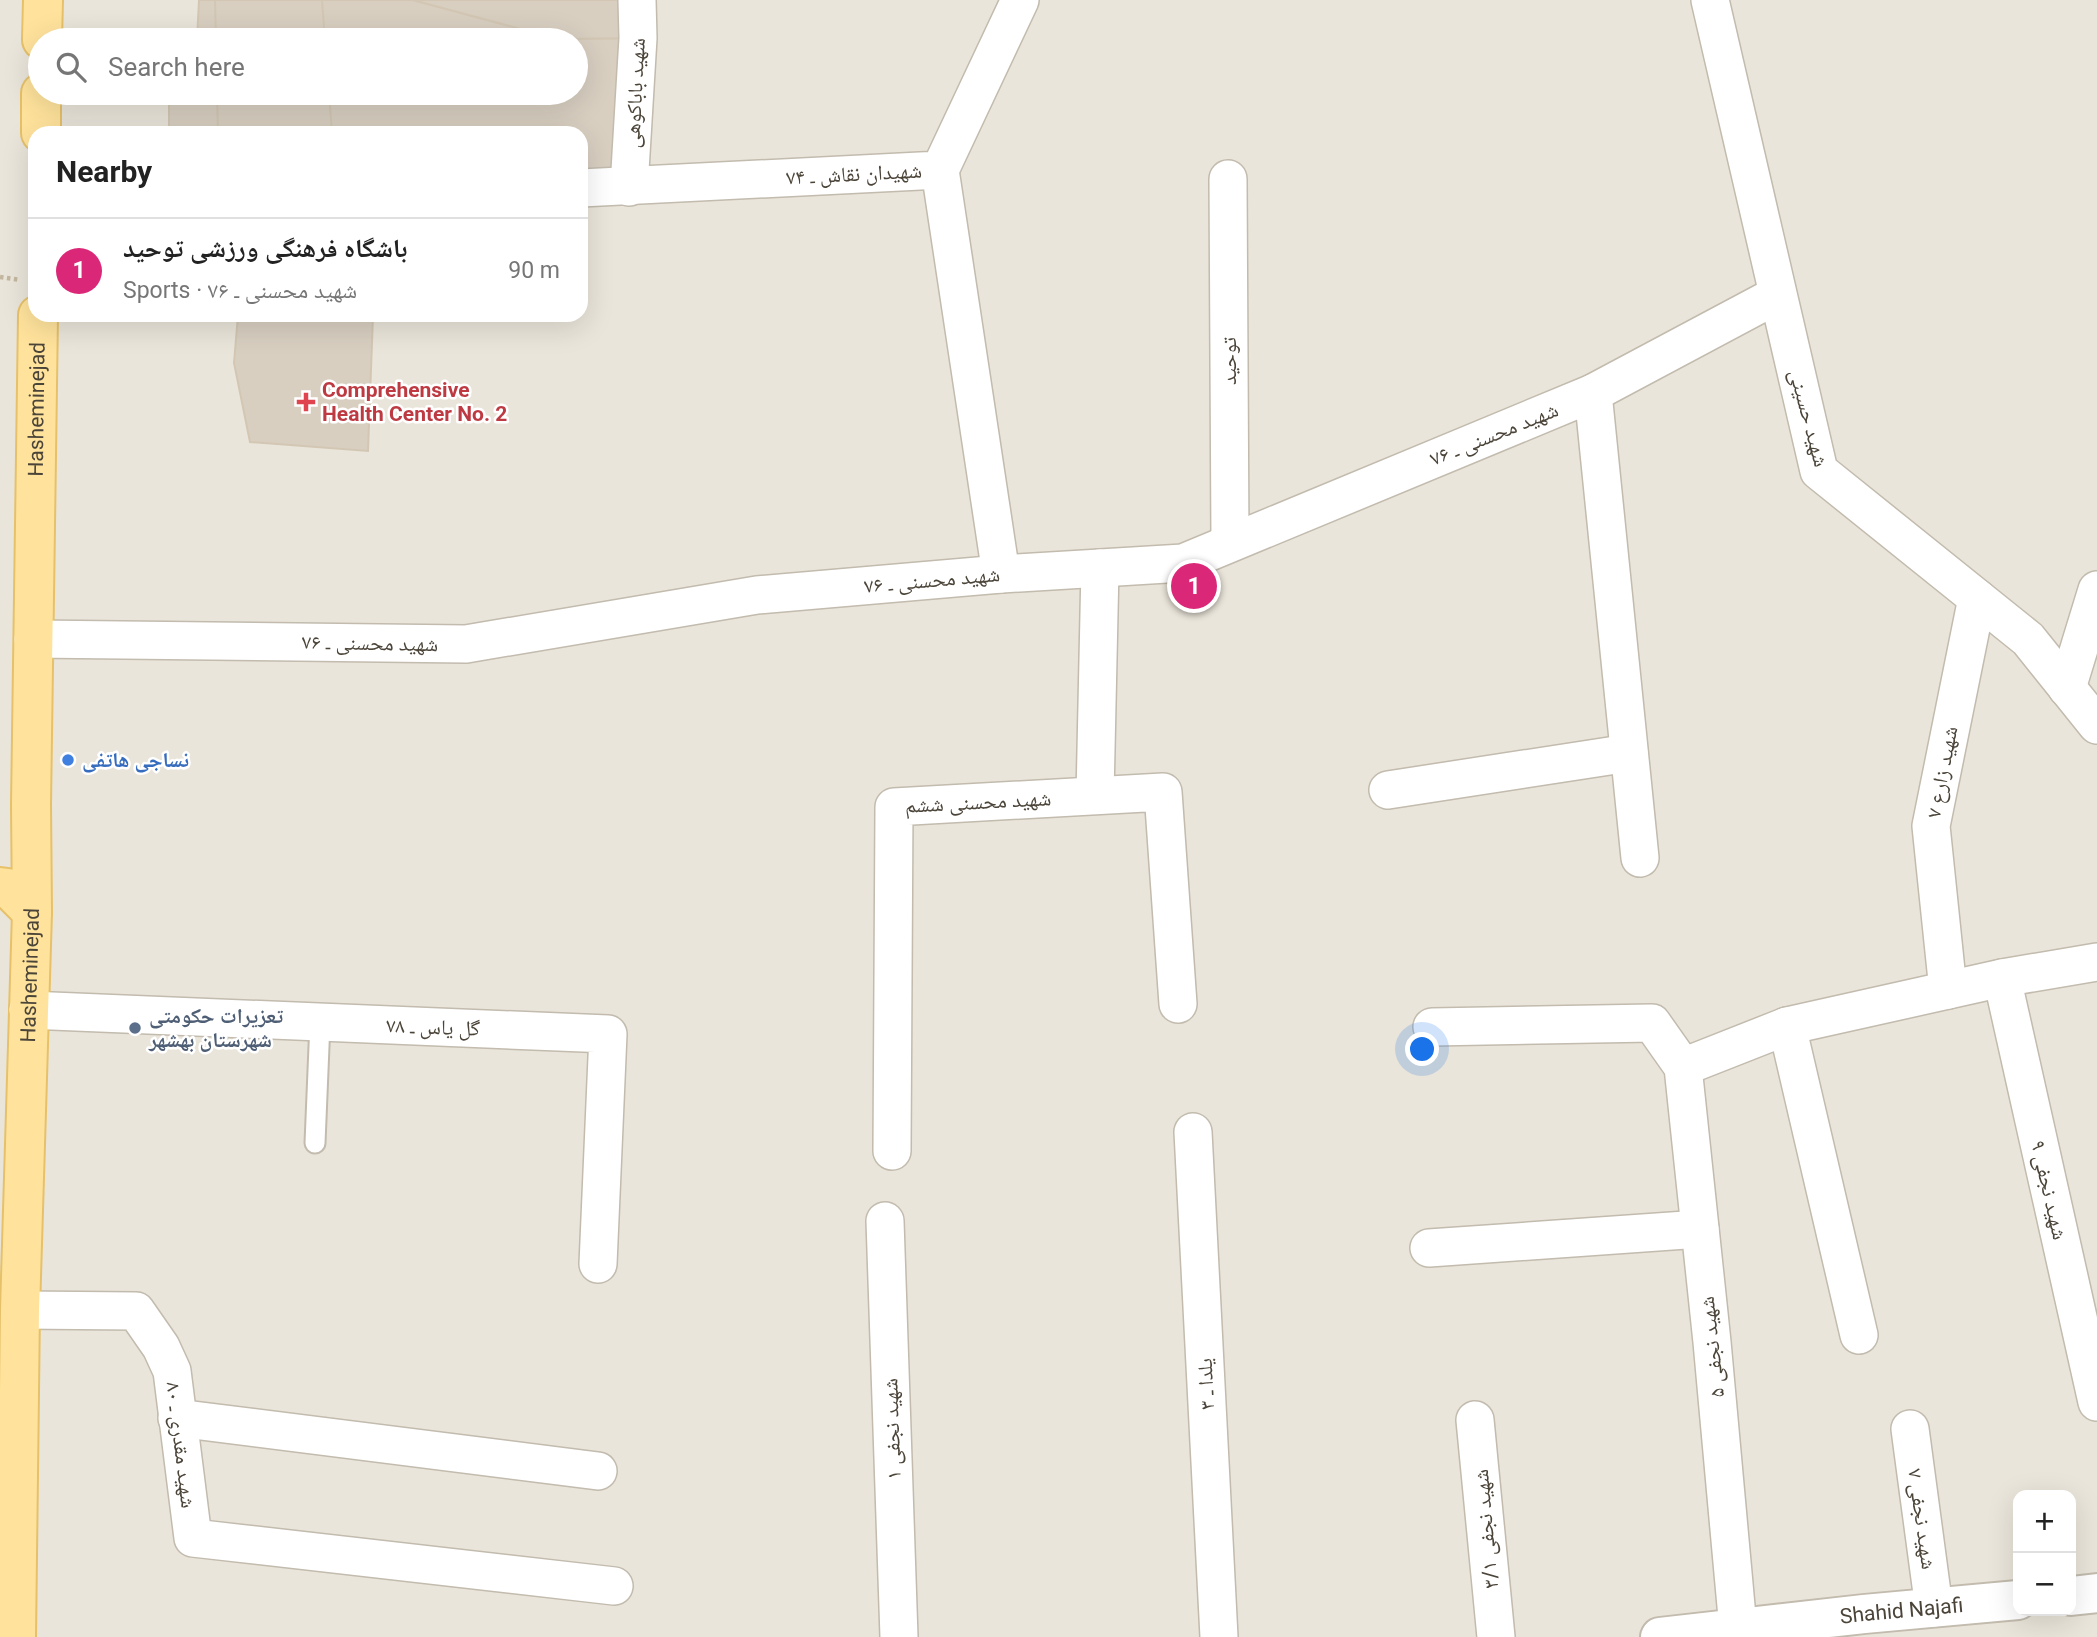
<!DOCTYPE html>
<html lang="en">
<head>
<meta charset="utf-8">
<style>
	body { margin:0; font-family:Roboto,"Noto Naskh Arabic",sans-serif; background:#f6f6f6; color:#222 }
	.controls { position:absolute; right:21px; bottom:21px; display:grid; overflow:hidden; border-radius:14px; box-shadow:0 7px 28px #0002 }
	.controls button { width:63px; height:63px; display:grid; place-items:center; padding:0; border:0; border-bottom:2px solid #e0e0e0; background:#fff; color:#222; font:35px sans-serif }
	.you { position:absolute; left:1423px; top:1050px; width:24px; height:24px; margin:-18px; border:5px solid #fff; border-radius:50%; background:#1a73e8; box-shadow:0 0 0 10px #1a73e833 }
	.badge { display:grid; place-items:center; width:46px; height:46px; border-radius:50%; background:#db2777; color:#fff; font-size:23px; font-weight:700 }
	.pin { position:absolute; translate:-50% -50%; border:4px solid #fff; box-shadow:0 2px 7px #0006 }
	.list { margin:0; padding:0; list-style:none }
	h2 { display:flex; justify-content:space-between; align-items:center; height:91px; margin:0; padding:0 28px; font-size:30px }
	h2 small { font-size:23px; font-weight:400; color:#767676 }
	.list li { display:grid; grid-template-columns:46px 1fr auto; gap:21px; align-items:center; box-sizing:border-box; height:105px; padding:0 28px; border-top:2px solid #e0e0e0 }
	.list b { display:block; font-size:26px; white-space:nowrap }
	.list p { margin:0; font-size:23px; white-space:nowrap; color:#767676 }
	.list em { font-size:23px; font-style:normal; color:#767676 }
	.icon { flex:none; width:38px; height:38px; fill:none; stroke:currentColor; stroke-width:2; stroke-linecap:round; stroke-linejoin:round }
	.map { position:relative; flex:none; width:2097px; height:1637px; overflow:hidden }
	.search { position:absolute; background:#fff; box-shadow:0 7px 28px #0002; left:28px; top:28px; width:560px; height:77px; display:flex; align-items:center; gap:18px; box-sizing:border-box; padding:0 24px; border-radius:38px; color:#767676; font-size:26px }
	.panel { position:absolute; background:#fff; box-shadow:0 7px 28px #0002; left:28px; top:126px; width:560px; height:196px; border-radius:21px }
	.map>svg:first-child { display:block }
	.residential { fill:#eae5da; fill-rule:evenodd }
	.building { fill:#d8cfc1; stroke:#d3c7b4; stroke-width:2 }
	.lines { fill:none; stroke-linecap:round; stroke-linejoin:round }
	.service-casing { stroke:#c2bbae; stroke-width:23 }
	.minor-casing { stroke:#c2bbae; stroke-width:40 }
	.tertiary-casing { stroke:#c2bbae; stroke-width:42 }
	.primary-casing { stroke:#e6c16a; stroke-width:42 }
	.path { stroke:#c4b79f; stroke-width:4.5; stroke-dasharray:3.5 3.5; stroke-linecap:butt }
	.service { stroke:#fff; stroke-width:19 }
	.minor { stroke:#fff; stroke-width:37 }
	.tertiary { stroke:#fff; stroke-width:38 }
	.primary { stroke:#ffe39c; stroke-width:38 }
	.health-dot { fill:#e0444e; stroke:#fff; stroke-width:2.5 }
	.shop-dot { fill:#3f7fe0; stroke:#fff; stroke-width:2.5 }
	.service-dot { fill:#5c6f8a; stroke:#fff; stroke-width:2.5 }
	.labels { text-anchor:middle; stroke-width:5; stroke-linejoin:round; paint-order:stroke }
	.street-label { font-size:21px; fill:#4b4439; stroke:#fff }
	.health-label { font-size:21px; font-weight:bold; fill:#be3a42; stroke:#fff; text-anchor:start }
	.shop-label { font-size:21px; font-weight:bold; fill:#366cbe; stroke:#fff; text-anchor:start }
	.service-label { font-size:21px; font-weight:bold; fill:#4e5e75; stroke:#fff; text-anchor:start }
</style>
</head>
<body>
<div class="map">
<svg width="2097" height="1637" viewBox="0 0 2097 1637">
	<rect width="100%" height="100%" fill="#f6f3ec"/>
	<path class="residential" d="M0,0H2097V1637H0ZM40,40H576V93H40ZM35,133H581V315H35ZM2018,1495H2071V1611H2018Z"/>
	<g class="building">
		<polygon points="199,0 413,0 558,39 638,38 629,187 581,188 581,133 169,133 169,93 576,93 576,40 197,40"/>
		<polygon points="215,0 322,0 325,40 216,40"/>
		<polygon points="413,0 636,0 638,38 558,39"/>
		<polygon points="217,93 329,93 332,133 218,133"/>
		<polygon points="238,315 373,315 368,451 250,442 234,363"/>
	</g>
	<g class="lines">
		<g class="service-casing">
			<polyline id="service" points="315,1143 320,1022"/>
		</g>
		<g class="minor-casing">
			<g id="minor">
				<polyline points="1710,0 1819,471 2028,639 2097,725"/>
				<polyline points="940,170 1001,574"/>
				<polyline points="1228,179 1230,542"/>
				<polyline points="629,187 638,38 637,0"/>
				<polyline points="581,188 940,170 1020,0"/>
				<polyline points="1593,393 1640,858"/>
				<polyline points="33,639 466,644 757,595 1001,574 1183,563 1593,393 1777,295"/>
				<polyline points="2067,688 2097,590"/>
				<polyline points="1388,790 1629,753"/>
				<polyline points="1095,795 1100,568"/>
				<polyline points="2002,978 2097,1402"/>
				<polyline points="1948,990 1931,826 1977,598"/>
				<polyline points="28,1010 608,1034 598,1264"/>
				<polyline points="1787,1026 1859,1335"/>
				<polyline points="1432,1027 1652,1023 1683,1067 1712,1342 1738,1628"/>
				<polyline points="1683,1067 1787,1026 2002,978 2097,962"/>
				<polyline points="1193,1132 1219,1637"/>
				<polyline points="892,1151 894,807 1163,792 1178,1004"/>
				<polyline points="885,1221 899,1637"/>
				<polyline points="1429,1248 1700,1229"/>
				<polyline points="20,1310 136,1311 161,1347 172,1371 193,1538 614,1586"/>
				<polyline points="177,1418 598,1471"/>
				<polyline points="1475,1420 1496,1637"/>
				<polyline points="1910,1429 1934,1608"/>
			</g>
		</g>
		<g class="tertiary-casing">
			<g id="tertiary">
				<polyline points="2071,1596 2097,1593"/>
				<path id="s1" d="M1660,1637L1864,1614L2018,1600"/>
			</g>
		</g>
		<g class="primary-casing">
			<g id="primary">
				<polyline points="42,40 43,0"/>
				<polyline points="41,133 41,93"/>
				<polyline points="0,887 8,888 32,912"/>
				<path id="s2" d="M16,1637L20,1310L32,912L31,805L38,315"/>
			</g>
		</g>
		<polyline class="path" points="0,277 20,280"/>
		<use href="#service" class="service"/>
		<use href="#minor" class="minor"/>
		<use href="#tertiary" class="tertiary"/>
		<use href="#primary" class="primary"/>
	</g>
	<path class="health-dot" d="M302.5 391.5h7v7h7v7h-7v7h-7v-7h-7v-7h7z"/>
	<circle class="shop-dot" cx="68" cy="760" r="7"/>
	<circle class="service-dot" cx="135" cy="1028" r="7"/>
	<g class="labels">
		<g class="street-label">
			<text transform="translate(635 93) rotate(-87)" y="7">شهید باباکوهی</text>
			<text transform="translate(854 174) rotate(-3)" y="7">شهیدان نقاش ـ ۷۴</text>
			<text transform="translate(1229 361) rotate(-90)" y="7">توحید</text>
			<text dy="7" stroke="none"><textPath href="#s2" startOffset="1228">Hasheminejad</textPath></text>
			<text transform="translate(1809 418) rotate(75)" y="7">شهید حسینی</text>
			<text transform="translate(1494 434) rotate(-22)" y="7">شهید محسنی ـ ۷۶</text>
			<text transform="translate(932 580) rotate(-5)" y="7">شهید محسنی ـ ۷۶</text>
			<text transform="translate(370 643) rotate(1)" y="7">شهید محسنی ـ ۷۶</text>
			<text transform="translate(1942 772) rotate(-79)" y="7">شهید زارع ۷</text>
			<text transform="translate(978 802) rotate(-3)" y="7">شهید محسنی ششم</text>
			<text dy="7" stroke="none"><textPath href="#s2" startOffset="662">Hasheminejad</textPath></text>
			<text transform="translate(433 1027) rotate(2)" y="7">گل یاس ـ ۷۸</text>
			<text transform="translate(2049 1190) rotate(77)" y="7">شهید نجفی ۹</text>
			<text transform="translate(1712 1347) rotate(-96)" y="7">شهید نجفی ۵</text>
			<text transform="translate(1206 1384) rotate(-93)" y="7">یلدا ـ ۳</text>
			<text transform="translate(892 1429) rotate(-92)" y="7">شهید نجفی ۱</text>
			<text transform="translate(181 1445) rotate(83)" y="7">شهید مقدری ـ ۸۰</text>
			<text transform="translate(1922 1519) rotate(82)" y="7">شهید نجفی ۷</text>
			<text transform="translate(1486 1529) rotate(-95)" y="7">شهید نجفی ۳/۱</text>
			<text dy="7" stroke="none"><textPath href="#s1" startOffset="243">Shahid Najafi</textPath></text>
		</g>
		<g class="health-label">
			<text x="322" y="397">Comprehensive<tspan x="322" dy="24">Health Center No. 2</tspan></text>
		</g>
		<g class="shop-label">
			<text x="82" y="767">نساجی هاتفی</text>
		</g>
		<g class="service-label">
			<text x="149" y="1023">تعزیرات حکومتی<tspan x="149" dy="24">شهرستان بهشهر</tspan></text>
		</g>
	</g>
</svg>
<div class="controls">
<button>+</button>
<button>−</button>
</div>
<div class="you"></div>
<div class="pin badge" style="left:1194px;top:586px">1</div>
<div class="search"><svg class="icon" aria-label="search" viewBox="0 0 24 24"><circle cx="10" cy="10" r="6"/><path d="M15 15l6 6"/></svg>Search here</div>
<section class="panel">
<h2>Nearby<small></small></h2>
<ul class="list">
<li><span class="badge">1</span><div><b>باشگاه فرهنگی ورزشی توحید</b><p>Sports · شهید محسنی ـ ۷۶</p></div><em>90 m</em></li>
</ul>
</section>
</div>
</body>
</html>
